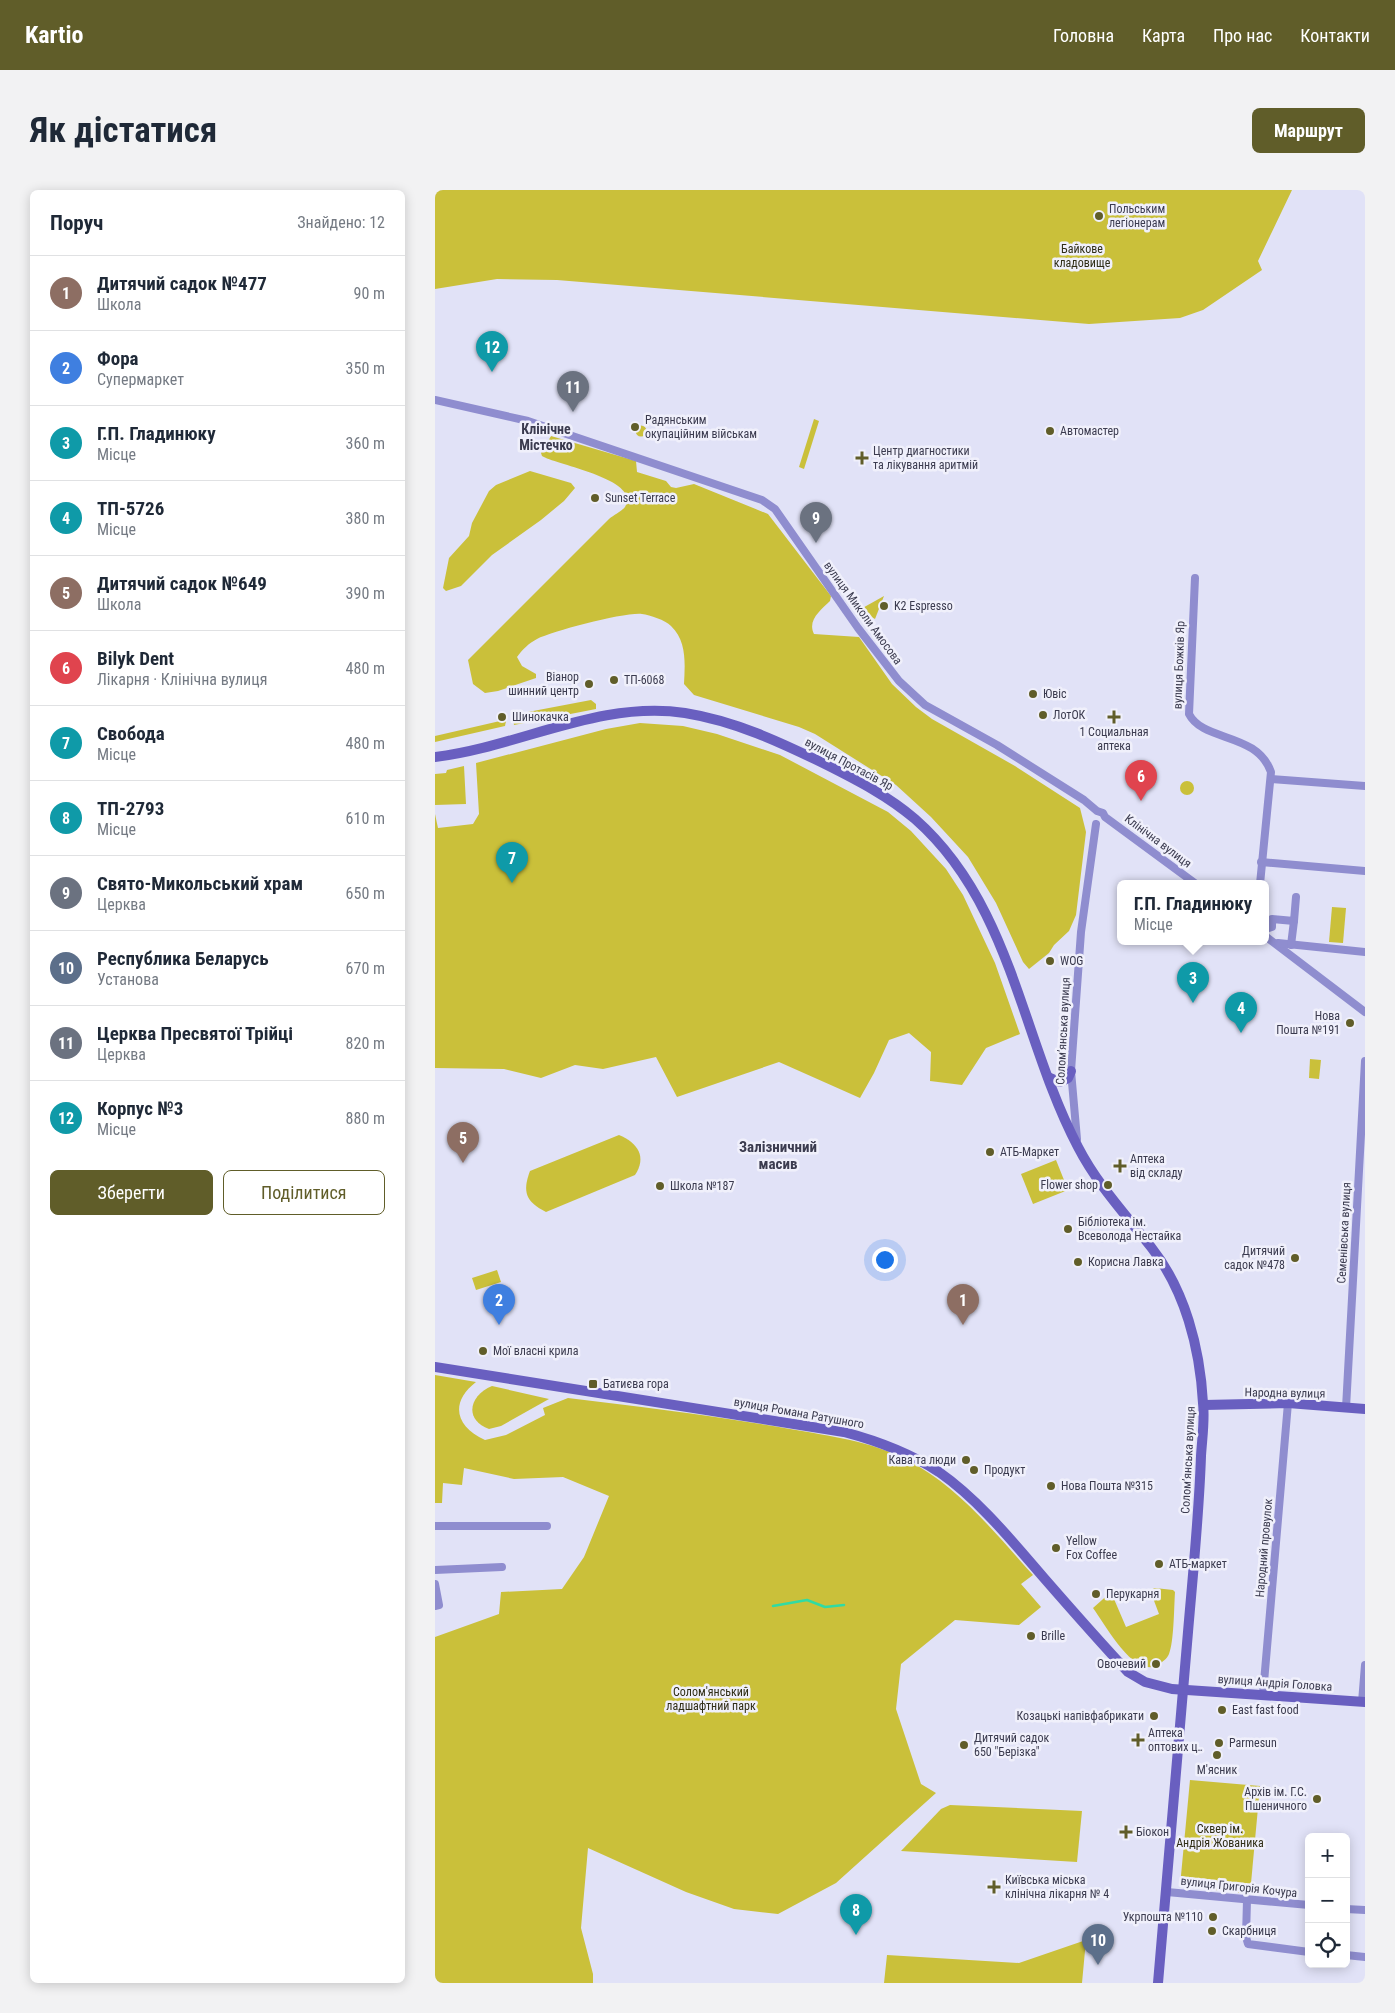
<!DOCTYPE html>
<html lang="uk">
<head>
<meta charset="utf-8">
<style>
	body { margin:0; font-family:"Roboto Condensed",sans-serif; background:#f2f2f3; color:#1f2937 }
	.controls { position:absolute; right:15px; bottom:15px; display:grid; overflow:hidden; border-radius:8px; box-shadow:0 2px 12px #0003 }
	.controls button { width:45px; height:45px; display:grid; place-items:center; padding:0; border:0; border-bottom:1px solid #e0e1e3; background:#fff; color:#1f2937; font:25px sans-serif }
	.you { position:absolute; left:449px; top:1069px; width:18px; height:18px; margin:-12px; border:4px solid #fff; border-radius:50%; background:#1a73e8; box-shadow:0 0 0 8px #1a73e833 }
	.badge { display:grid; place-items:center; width:32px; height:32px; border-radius:50%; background:#605d29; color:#fff; font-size:16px; font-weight:700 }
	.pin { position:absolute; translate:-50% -41px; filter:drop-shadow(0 1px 2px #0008) }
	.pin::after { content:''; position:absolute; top:26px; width:18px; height:15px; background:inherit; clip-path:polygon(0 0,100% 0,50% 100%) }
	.popup { position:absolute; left:682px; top:690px; width:152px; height:65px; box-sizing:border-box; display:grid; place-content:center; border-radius:8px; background:#fff; filter:drop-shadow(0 1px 4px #0005); font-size:16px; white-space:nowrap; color:#747a83 }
	.popup b { font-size:19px; color:#1f2937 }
	.popup::after { content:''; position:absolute; left:50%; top:100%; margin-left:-10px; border:10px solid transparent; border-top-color:#fff }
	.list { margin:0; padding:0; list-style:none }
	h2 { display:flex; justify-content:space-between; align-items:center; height:65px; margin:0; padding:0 20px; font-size:21px }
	h2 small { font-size:16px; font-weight:400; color:#747a83 }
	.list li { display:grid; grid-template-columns:32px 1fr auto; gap:15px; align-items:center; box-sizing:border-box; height:75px; padding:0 20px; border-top:1px solid #e0e1e3 }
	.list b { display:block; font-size:19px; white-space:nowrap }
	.list p { margin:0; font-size:16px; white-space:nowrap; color:#747a83 }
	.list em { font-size:16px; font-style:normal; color:#747a83 }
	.actions { display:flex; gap:10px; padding:15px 20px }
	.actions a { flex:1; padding:11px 0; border:1px solid #605d29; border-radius:8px; text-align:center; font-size:18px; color:#605d29 }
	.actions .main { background:#605d29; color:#fff }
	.icon { flex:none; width:28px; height:28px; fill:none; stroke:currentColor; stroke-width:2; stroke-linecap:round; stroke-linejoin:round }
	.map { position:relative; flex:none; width:930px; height:1793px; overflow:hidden; border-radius:8px }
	header { display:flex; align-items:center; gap:30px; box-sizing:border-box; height:70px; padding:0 25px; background:#605d29; color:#fff }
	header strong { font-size:24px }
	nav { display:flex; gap:28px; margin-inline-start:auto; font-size:18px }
	.intro { display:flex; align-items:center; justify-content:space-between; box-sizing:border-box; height:120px; padding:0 30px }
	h1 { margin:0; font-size:35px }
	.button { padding:12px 22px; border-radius:8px; background:#605d29; color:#fff; font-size:18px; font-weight:700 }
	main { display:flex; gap:30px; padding:0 30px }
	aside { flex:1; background:#fff; border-radius:8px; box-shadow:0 2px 12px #0003 }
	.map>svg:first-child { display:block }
	.green { fill:#cac03a }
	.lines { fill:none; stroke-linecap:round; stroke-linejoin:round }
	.stream { stroke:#30dba3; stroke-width:2.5 }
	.street { stroke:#8f8dcf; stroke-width:8 }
	.secondary { stroke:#695fc0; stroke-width:10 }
	.poi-dot { fill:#605d29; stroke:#f0f0fb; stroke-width:2 }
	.labels { text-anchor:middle; stroke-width:5; stroke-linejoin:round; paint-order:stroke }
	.poi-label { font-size:12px; fill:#3b3b4f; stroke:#f0f0fb; text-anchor:start }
	.park-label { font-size:12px; fill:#2f2d16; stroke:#f0f0fb }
	.street-label { font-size:12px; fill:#3b3b4f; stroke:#f0f0fb }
	.neighbourhood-label { font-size:14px; font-weight:bold; fill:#3b3b4f; stroke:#f0f0fb }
	.quarter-label { font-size:15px; font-weight:bold; fill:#3b3b4f; stroke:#f0f0fb }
</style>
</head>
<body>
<header>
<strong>Kartio</strong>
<nav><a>Головна</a><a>Карта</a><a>Про нас</a><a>Контакти</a></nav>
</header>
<div class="intro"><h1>Як дістатися</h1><a class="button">Маршрут</a></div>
<main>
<aside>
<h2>Поруч<small>Знайдено: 12</small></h2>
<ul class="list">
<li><span class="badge" style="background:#8d6e63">1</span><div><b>Дитячий садок №477</b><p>Школа</p></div><em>90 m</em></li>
<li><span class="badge" style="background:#3f7fe0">2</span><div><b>Фора</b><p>Супермаркет</p></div><em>350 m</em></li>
<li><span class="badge" style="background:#0f9aa8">3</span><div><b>Г.П. Гладинюку</b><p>Місце</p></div><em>360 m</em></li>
<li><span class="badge" style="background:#0f9aa8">4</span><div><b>ТП-5726</b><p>Місце</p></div><em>380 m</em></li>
<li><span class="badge" style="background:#8d6e63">5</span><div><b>Дитячий садок №649</b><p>Школа</p></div><em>390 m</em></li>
<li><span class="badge" style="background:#e0444e">6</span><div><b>Bilyk Dent</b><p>Лікарня · Клінічна вулиця</p></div><em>480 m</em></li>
<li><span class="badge" style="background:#0f9aa8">7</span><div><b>Свобода</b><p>Місце</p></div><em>480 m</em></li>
<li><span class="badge" style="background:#0f9aa8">8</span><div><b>ТП-2793</b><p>Місце</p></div><em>610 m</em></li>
<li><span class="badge" style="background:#6b7280">9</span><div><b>Свято-Микольський храм</b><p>Церква</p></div><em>650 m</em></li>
<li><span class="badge" style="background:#5c6f8a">10</span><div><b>Республика Беларусь</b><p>Установа</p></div><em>670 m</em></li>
<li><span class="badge" style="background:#6b7280">11</span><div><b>Церква Пресвятої Трійці</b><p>Церква</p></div><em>820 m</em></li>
<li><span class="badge" style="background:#0f9aa8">12</span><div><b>Корпус №3</b><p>Місце</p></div><em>880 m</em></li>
</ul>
<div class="actions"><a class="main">Зберегти</a><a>Поділитися</a></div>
</aside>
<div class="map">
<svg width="930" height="1793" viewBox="0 0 930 1793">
	<rect width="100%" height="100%" fill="#e1e2f7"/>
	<g class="green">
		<polygon points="0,0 857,0 823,71 827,80 768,120 745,128 654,134 122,90 62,89 0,99"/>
		<polygon points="379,229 384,231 369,279 364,277"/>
		<circle cx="206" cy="241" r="5.5"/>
		<path d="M116,246L201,271L202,282L231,291L236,297L241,298L259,294L333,324L396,406L395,411C386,420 372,430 379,444L424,447L457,494L481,517L497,529L580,576L645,618L651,642L641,725L634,741L619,755L614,763L594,779L588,772L561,713L533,667L496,627L461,595L380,544L364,537L259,505L249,494C250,474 252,451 236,436C230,430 215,425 207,424C190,422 118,441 102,449C94,453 87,460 82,467L87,476L101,484V488L63,501L50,503L38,494L33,470L174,329C179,325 187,321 190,317C207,289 121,275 107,266L106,263Z"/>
		<polygon points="95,281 136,293 140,298 129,311 106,330 57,365 26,396 11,401 8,398 14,368 34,346 37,333 54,301 61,295"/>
		<polygon points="449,406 440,429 424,420"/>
		<polygon points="156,510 161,514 161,519 79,535 77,525"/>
		<polygon points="65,531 71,531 70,536 0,552 0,546"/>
		<polygon points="205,533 248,536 282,544 345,565 453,622 476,641 511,679 528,705 560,773 585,844 551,858 527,895 495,891 496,862 474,843 454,850 439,883 425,908 344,872 242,907 221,867 168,879 140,875 106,888 69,879 0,878 0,624 3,638 38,634 44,624 41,573 171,539"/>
		<polygon points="29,576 31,614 0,615 0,584 11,583 12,580"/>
		<circle cx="752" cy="598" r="7"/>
		<polygon points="897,717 911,718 908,753 894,752"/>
		<polygon points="875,869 886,870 884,889 874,888"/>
		<path d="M184,945C203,953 212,967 200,985L111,1022C91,1012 87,1002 95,981Z"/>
		<polygon points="621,970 633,1000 598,1014 586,984"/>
		<polygon points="62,1080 66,1092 41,1100 37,1088"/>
		<path d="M0,1185L41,1192C14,1213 21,1237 50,1250L71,1245L110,1225L108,1218L133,1208C207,1217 282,1226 355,1239C395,1246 436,1251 472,1270C522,1295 561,1344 598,1385L586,1394L606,1417L584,1435L520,1430L466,1474L461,1519L486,1594L501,1603L401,1693L343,1724L299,1719L251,1702L153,1658L146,1738L158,1784V1793H0V1447L64,1424L66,1402L127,1399L149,1367L174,1306L128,1287L79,1289L29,1278L27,1295L8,1293L7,1313H0Z"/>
		<path d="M57,1196L114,1209L66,1236L54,1239C28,1229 35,1205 57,1196Z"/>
		<path d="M720,1398L738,1400L740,1402C739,1418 739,1452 734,1464C732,1469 727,1472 723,1475C699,1489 670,1434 658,1418L676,1402L691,1437L724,1424L715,1400Z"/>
		<polygon points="755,1590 825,1596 815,1704 745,1696"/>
		<polygon points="515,1615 647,1621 642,1672 466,1661 506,1619"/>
		<polygon points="651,1750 647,1793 449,1793 452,1765 584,1773"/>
	</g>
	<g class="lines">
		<polyline class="stream" points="338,1416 372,1410 390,1417 409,1415"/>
		<g class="street">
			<polyline points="0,210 93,231 327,310 340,319 423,438 464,491 490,515 562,555 649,610 662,621 668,623 670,627 761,694"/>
			<path d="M760,388L754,524C768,552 822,542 836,582L825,694"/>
			<polyline points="836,589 930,596"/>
			<polyline points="826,672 930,681"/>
			<polyline points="830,739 837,737 837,729 859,731 861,707"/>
			<polyline points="830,746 930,822"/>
			<polyline points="843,753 930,762"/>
			<polyline points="856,755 859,731"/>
			<polyline points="642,949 636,881 646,742 661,634"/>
			<polyline points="911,1218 930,871"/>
			<polyline points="0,1336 112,1336"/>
			<polyline points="0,1380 67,1377"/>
			<polyline points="0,1394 4,1415 0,1416"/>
			<polyline points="828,1504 853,1213"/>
			<polyline points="927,1512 930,1475"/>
			<polyline points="732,1702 874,1715"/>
			<polyline points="812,1710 811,1747 813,1754 874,1762"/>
			<polyline points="911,1719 930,1720"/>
			<polyline points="911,1765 930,1767"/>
		</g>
		<g class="secondary">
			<path d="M0,567C84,557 164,510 250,523C300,531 345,552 390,574C422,590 453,606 480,629C577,714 586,849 643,957C662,994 690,1024 716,1057C750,1100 765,1158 768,1213C770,1230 767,1249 766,1266C764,1325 758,1383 753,1442C742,1559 734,1676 723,1793"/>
			<polyline points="613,887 625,892 633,888 636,881"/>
			<path d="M0,1177L409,1242C443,1251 475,1263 504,1282C544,1310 577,1351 609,1388C636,1419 664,1451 693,1482L710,1492L737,1499L930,1512"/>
			<polyline points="769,1215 853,1213 930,1219"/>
		</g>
	</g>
	<g class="poi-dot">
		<circle cx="664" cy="26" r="5"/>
		<circle cx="200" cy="237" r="5"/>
		<circle cx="615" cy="241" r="5"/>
		<path d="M424.5 260.5h5v5h5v5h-5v5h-5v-5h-5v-5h5z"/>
		<circle cx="160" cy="308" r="5"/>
		<circle cx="449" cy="416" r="5"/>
		<circle cx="179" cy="490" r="5"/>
		<circle cx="154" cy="494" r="5"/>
		<circle cx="598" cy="504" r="5"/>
		<circle cx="608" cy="525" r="5"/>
		<circle cx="67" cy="527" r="5"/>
		<path d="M676.5 519.5h5v5h5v5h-5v5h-5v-5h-5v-5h5z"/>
		<circle cx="615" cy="771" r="5"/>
		<circle cx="915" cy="833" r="5"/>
		<circle cx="555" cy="962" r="5"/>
		<path d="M682.5 968.5h5v5h5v5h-5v5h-5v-5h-5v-5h5z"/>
		<circle cx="673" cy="995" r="5"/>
		<circle cx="225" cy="996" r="5"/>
		<circle cx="633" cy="1039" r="5"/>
		<circle cx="860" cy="1068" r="5"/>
		<circle cx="643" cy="1072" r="5"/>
		<circle cx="48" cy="1161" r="5"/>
		<rect x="153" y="1189" width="10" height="10" rx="2.5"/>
		<circle cx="531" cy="1270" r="5"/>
		<circle cx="539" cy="1280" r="5"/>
		<circle cx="616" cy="1296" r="5"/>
		<circle cx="621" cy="1358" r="5"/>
		<circle cx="724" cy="1374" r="5"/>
		<circle cx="661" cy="1404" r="5"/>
		<circle cx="596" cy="1446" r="5"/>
		<circle cx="721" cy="1474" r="5"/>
		<circle cx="787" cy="1520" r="5"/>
		<circle cx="719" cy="1526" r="5"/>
		<path d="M700.5 1542.5h5v5h5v5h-5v5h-5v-5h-5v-5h5z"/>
		<circle cx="784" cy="1553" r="5"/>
		<circle cx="529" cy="1555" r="5"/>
		<circle cx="782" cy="1565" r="5"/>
		<circle cx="882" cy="1609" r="5"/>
		<path d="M688.5 1634.5h5v5h5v5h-5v5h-5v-5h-5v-5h5z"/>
		<path d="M556.5 1689.5h5v5h5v5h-5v5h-5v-5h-5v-5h5z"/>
		<circle cx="778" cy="1727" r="5"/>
		<circle cx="777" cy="1741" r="5"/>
	</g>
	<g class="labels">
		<g class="poi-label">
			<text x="674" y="23">Польським<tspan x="674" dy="14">легіонерам</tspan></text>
			<text x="210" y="234">Радянським<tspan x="210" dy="14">окупаційним військам</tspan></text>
			<text x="625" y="245">Автомастер</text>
			<text x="438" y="265">Центр диагностики<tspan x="438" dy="14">та лікування аритмій</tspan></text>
			<text x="170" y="312">Sunset Terrace</text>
			<text x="459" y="420">K2 Espresso</text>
			<text x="144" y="491" text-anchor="end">Віанор<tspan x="144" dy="14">шинний центр</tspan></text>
			<text x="189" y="494">ТП-6068</text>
			<text x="608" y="508">Ювіс</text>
			<text x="618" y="529">ЛотОК</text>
			<text x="77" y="531">Шинокачка</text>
			<text x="679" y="546" text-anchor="middle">1 Социальная<tspan x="679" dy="14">аптека</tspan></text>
			<text x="625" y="775">WOG</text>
			<text x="905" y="830" text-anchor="end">Нова<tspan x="905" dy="14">Пошта №191</tspan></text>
			<text x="565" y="966">АТБ-Маркет</text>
			<text x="695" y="973">Аптека<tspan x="695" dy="14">від складу</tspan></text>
			<text x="663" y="999" text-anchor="end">Flower shop</text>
			<text x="235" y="1000">Школа №187</text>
			<text x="643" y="1036">Бібліотека ім.<tspan x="643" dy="14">Всеволода Нестайка</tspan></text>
			<text x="850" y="1065" text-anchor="end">Дитячий<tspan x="850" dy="14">садок №478</tspan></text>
			<text x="653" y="1076">Корисна Лавка</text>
			<text x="58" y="1165">Мої власні крила</text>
			<text x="168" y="1198">Батиєва гора</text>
			<text x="521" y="1274" text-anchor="end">Кава та люди</text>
			<text x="549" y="1284">Продукт</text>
			<text x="626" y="1300">Нова Пошта №315</text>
			<text x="631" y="1355">Yellow<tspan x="631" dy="14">Fox Coffee</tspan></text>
			<text x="734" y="1378">АТБ-маркет</text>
			<text x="671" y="1408">Перукарня</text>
			<text x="606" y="1450">Brille</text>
			<text x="711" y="1478" text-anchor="end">Овочевий</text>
			<text x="797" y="1524">East fast food</text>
			<text x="709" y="1530" text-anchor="end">Козацькі напівфабрикати</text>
			<text x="713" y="1547">Аптека<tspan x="713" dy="14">оптових ц‥</tspan></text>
			<text x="539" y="1552">Дитячий садок<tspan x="539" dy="14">650 "Берізка"</tspan></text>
			<text x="794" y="1557">Parmesun</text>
			<text x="782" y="1584" text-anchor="middle">М'ясник</text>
			<text x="872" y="1606" text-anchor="end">Архів ім. Г.С.<tspan x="872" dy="14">Пшеничного</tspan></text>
			<text x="701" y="1646">Біокон</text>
			<text x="570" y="1694">Київська міська<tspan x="570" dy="14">клінічна лікарня № 4</tspan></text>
			<text x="768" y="1731" text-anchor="end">Укрпошта №110</text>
			<text x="787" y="1745">Скарбниця</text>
		</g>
		<g class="park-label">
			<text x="647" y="63">Байкове<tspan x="647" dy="14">кладовище</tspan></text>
			<text x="276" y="1506">Солом'янський<tspan x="276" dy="14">ладшафтний парк</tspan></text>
			<text x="785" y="1643">Сквер ім.<tspan x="785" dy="14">Андрія Жованика</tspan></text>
		</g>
		<g class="street-label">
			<text transform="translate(428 423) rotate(54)" y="4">вулиця Миколи Амосова</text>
			<text transform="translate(744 475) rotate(-88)" y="4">вулиця Божків Яр</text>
			<text transform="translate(414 574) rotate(28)" y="4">вулиця Протасів Яр</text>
			<text transform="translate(723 651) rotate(37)" y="4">Клінічна вулиця</text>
			<text transform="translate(628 841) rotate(-87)" y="4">Соломʼянська вулиця</text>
			<text transform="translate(909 1043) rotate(-87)" y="4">Семенівська вулиця</text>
			<text transform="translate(850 1203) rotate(1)" y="4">Народна вулиця</text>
			<text transform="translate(364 1223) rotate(10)" y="4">вулиця Романа Ратушного</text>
			<text transform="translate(753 1270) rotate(-87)" y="4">Соломʼянська вулиця</text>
			<text transform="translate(829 1358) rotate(-85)" y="4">Народний провулок</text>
			<text transform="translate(840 1493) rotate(4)" y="4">вулиця Андрія Головка</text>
			<text transform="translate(804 1697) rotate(6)" y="4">вулиця Григорія Кочура</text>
		</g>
		<g class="neighbourhood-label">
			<text x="111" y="244">Клінічне<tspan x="111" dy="16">Містечко</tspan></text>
		</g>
		<g class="quarter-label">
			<text x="343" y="962">Залізничний<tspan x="343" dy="17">масив</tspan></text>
		</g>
	</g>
</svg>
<div class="controls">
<button>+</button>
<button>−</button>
<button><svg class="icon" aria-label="locate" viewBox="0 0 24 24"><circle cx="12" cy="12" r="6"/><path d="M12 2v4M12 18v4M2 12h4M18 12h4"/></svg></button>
</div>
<div class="you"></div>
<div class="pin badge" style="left:528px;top:1135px;background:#8d6e63">1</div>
<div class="pin badge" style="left:64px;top:1135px;background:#3f7fe0">2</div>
<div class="pin badge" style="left:758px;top:813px;background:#0f9aa8">3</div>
<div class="popup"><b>Г.П. Гладинюку</b>Місце</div>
<div class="pin badge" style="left:806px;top:843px;background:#0f9aa8">4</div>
<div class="pin badge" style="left:28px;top:973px;background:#8d6e63">5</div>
<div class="pin badge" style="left:706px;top:611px;background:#e0444e">6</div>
<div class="pin badge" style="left:77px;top:693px;background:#0f9aa8">7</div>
<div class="pin badge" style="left:421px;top:1745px;background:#0f9aa8">8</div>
<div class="pin badge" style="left:381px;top:353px;background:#6b7280">9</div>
<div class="pin badge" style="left:663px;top:1775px;background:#5c6f8a">10</div>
<div class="pin badge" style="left:138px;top:222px;background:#6b7280">11</div>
<div class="pin badge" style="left:57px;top:182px;background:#0f9aa8">12</div>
</div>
</main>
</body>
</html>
